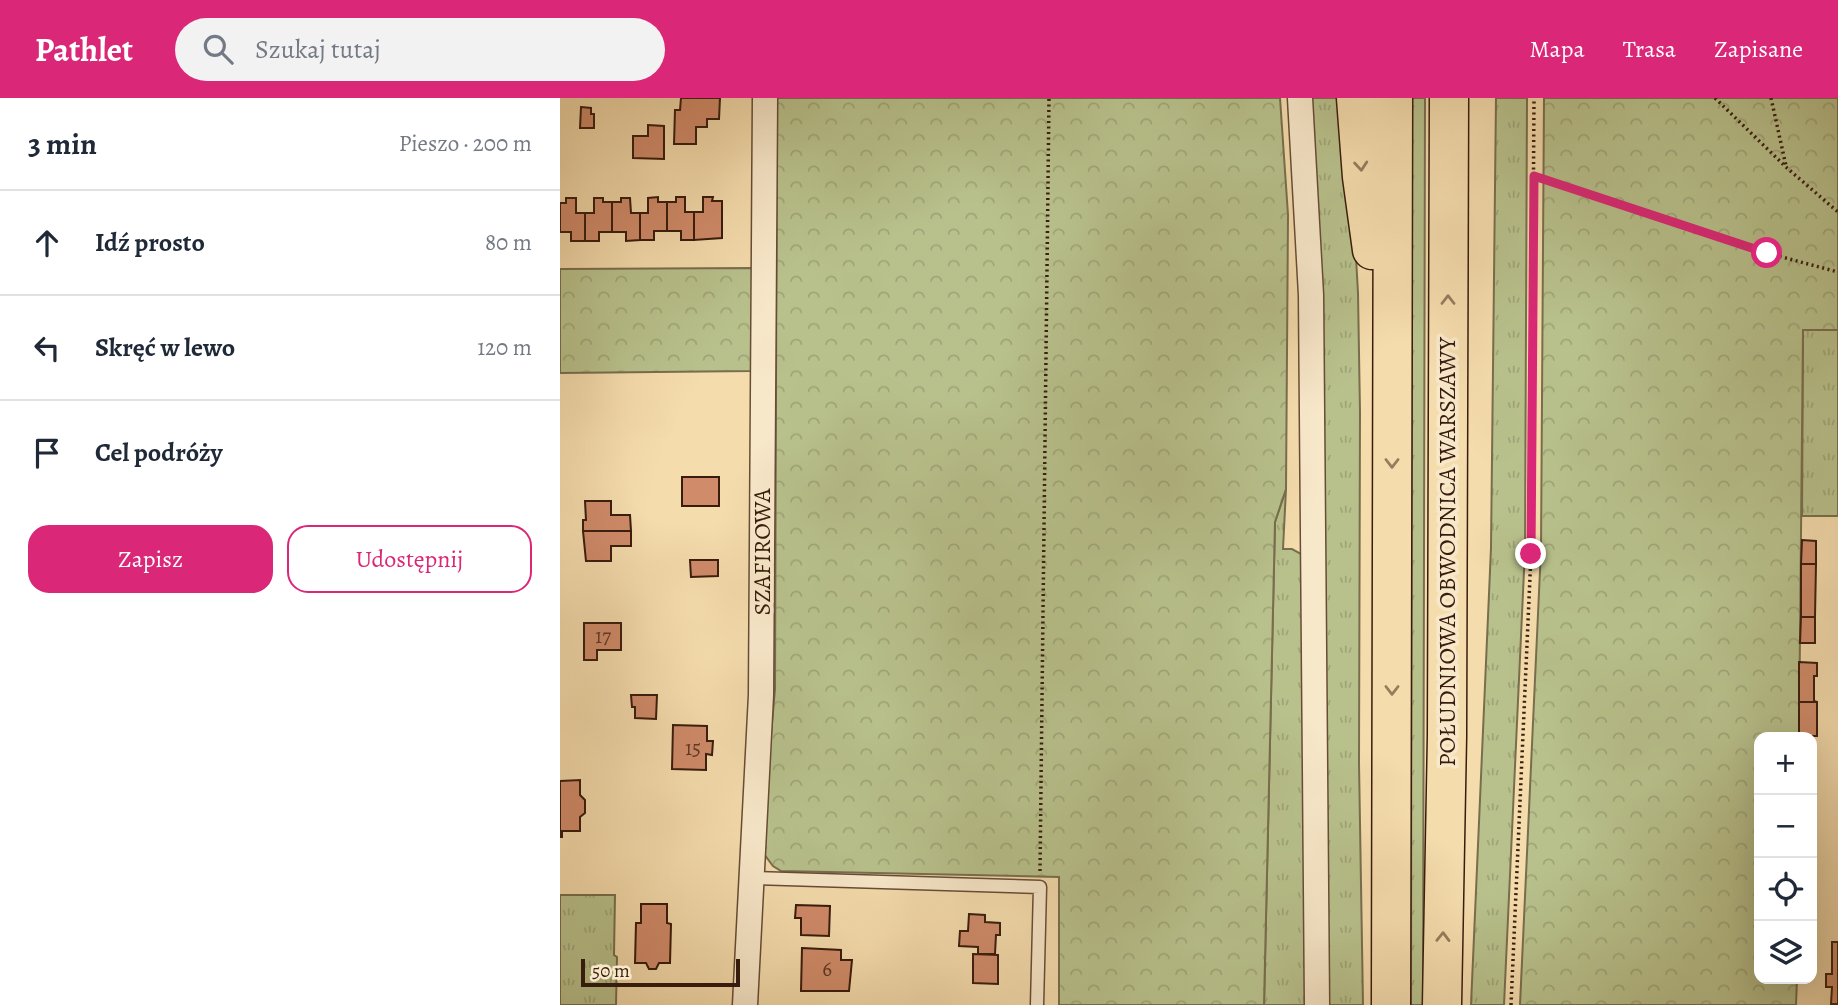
<!DOCTYPE html>
<html lang="pl">
<head>
<meta charset="utf-8">
<style>
	body { margin:0; font-family:Alegreya,serif; background:#f2f2f3; color:#1f2937 }
	.controls { position:absolute; right:21px; bottom:21px; display:grid; overflow:hidden; border-radius:14px; box-shadow:0 7px 28px #0002 }
	.controls button { width:63px; height:63px; display:grid; place-items:center; padding:0; border:0; border-bottom:2px solid #e0e1e3; background:#fff; color:#1f2937; font:35px sans-serif }
	.scale { position:absolute; left:21px; bottom:18px; width:159px; box-sizing:border-box; padding-left:7px; border:4px solid #381c0e; border-top:0; font-size:19px; line-height:24px; white-space:nowrap; color:#381c0e; -webkit-text-stroke:5px #f8e8ca; paint-order:stroke }
	.stop { position:absolute; width:21px; height:21px; margin:-16px; border:5px solid #db2777; border-radius:50%; background:#fff }
	.stop.end { background:#db2777; border-color:#fff; box-shadow:0 2px 7px #0008 }
	.list { margin:0; padding:0; list-style:none }
	h2 { display:flex; justify-content:space-between; align-items:center; height:91px; margin:0; padding:0 28px; font-size:30px }
	h2 small { font-size:23px; font-weight:400; color:#747a83 }
	.list li { display:grid; grid-template-columns:46px 1fr auto; gap:21px; align-items:center; box-sizing:border-box; height:105px; padding:0 28px; border-top:2px solid #e0e1e3 }
	.list b { display:block; font-size:26px; white-space:nowrap }
	.list em { font-size:23px; font-style:normal; color:#747a83 }
	.actions { display:flex; gap:14px; padding:21px 28px }
	.actions a { flex:1; padding:16px 0; border:2px solid #db2777; border-radius:21px; text-align:center; font-size:24px; color:#db2777 }
	.actions .main { background:#db2777; color:#fff }
	.icon { flex:none; width:38px; height:38px; fill:none; stroke:currentColor; stroke-width:2; stroke-linecap:round; stroke-linejoin:round }
	.map { position:relative; flex:none; width:1278px; height:907px; overflow:hidden }
	header { display:flex; align-items:center; gap:42px; box-sizing:border-box; height:98px; padding:0 35px; background:#db2777; color:#fff }
	header strong { font-size:33px }
	nav { display:flex; gap:38px; margin-inline-start:auto; font-size:24px }
	.search { width:490px; height:63px; background:#f2f2f3; display:flex; align-items:center; gap:18px; box-sizing:border-box; padding:0 24px; border-radius:38px; color:#747a83; font-size:26px }
	main { display:flex }
	aside { flex:1; background:#fff }
	.map>svg:first-child { display:block }
	.grass { fill:url(#grass-tufts); stroke:#786e4d; stroke-width:2 }
	.forest { fill:url(#forest-crowns); stroke:#786e4d; stroke-width:2 }
	.building { fill:#d08b6a; stroke:#381c0e; stroke-width:2 }
	.lines { fill:none; stroke-linecap:round; stroke-linejoin:round }
	.service-casing { stroke:#674c36; stroke-width:15 }
	.minor-casing { stroke:#674c36; stroke-width:27 }
	.motorway-casing { stroke:#381c0e; stroke-width:41 }
	.path { stroke:#381c0e; stroke-width:3.5; stroke-dasharray:2 3.5; stroke-linecap:butt }
	.service { stroke:#f8e8ca; stroke-width:12 }
	.minor { stroke:#f8e8ca; stroke-width:24 }
	.motorway { stroke:#f5dcad; stroke-width:38 }
	.oneway { stroke:#967c5e }
	.route { stroke:#db2777; stroke-width:9 }
	.labels { text-anchor:middle; stroke-width:7; stroke-linejoin:round; paint-order:stroke }
	.number-label { font-size:21px; fill:#5e3825 }
	.street-label { font-size:24px; fill:#381c0e; stroke:#f8e8ca }
</style>
</head>
<body>
<header>
<strong>Pathlet</strong>
<div class="search"><svg class="icon" aria-label="search" viewBox="0 0 24 24"><circle cx="10" cy="10" r="6"/><path d="M15 15l6 6"/></svg>Szukaj tutaj</div>
<nav><a>Mapa</a><a>Trasa</a><a>Zapisane</a></nav>
</header>
<main>
<aside>
<h2>3 min<small>Pieszo · 200 m</small></h2>
<ul class="list">
<li><svg class="icon" aria-label="ahead" viewBox="0 0 24 24"><path d="M12 20V5M6 11l6-6 6 6"/></svg><div><b>Idź prosto</b></div><em>80 m</em></li>
<li><svg class="icon" aria-label="left" viewBox="0 0 24 24"><path d="M17 20v-9H6M10 6l-5 5 5 5"/></svg><div><b>Skręć w lewo</b></div><em>120 m</em></li>
<li><svg class="icon" aria-label="arrive" viewBox="0 0 24 24"><path d="M6 21V4h12l-3 4 3 4H6"/></svg><div><b>Cel podróży</b></div></li>
</ul>
<div class="actions"><a class="main">Zapisz</a><a>Udostępnij</a></div>
</aside>
<div class="map">
<svg width="1278" height="907" viewBox="0 0 1278 907">
	<defs>
		<pattern id="grass-tufts" width="24" height="20" patternUnits="userSpaceOnUse" patternTransform="scale(1.75)"><rect width="24" height="20" fill="#b8c18c"/><path d="M3 7l-1-3M5 7V3M7 7l1-3M15 17l-1-3M17 17v-4M19 17l1-3" fill="none" stroke="#9fa578"/></pattern>
		<pattern id="forest-crowns" width="20" height="18" patternUnits="userSpaceOnUse" patternTransform="scale(1.75)"><rect width="20" height="18" fill="#b8c18c"/><path d="M2 6a3 3 0 1 1 6 0M12 15a3 3 0 1 1 6 0" fill="none" stroke="#9fa578"/></pattern>
	</defs>
	<rect width="100%" height="100%" fill="#f5dcad"/>
	<filter id="stains"><feTurbulence type="fractalNoise" baseFrequency=".00286" numOctaves="4"/><feColorMatrix values="0 0 0 0 .2 0 0 0 0 .09 0 0 0 0 .02 0 0 0 .5 -.17"/></filter>
	<radialGradient id="worn" r=".72"><stop offset=".6" stop-color="#630" stop-opacity="0"/><stop offset="1" stop-color="#630" stop-opacity=".3"/></radialGradient>
	<g class="grass">
		<polygon points="749,0 787,0 798,195 800,314 799,665 803,907 767,907"/>
		<polygon points="852,0 865,0 863,907 851,907"/>
		<polygon points="936,0 967,0 965,451 944,907 911,907 931,450"/>
		<polygon points="1243,232 1278,232 1278,418 1242,418"/>
		<polygon points="726,391 723,451 732,451 743,457 746,907 704,907 715,424"/>
		<polygon points="0,797 55,797 54,857 57,859 56,907 0,907"/>
	</g>
	<g class="forest">
		<polygon points="217,0 720,0 728,117 726,391 715,424 704,907 499,907 499,779 221,773 213,768 201,752 215,591"/>
		<polygon points="984,0 1278,0 1278,232 1243,232 1239,639 1199,639 1199,881 1237,881 1236,907 960,907 981,451"/>
		<polygon points="193,170 192,273 0,275 0,171"/>
	</g>
	<g class="building">
		<polygon points="121,0 160,0 159,21 147,21 147,29 136,29 136,46 114,46 115,12 120,12"/>
		<polygon points="21,9 31,10 31,16 34,16 34,30 20,30"/>
		<polygon points="88,27 104,28 104,61 73,60 73,38 88,38"/>
		<polygon points="98,99 98,104 107,104 107,133 94,133 94,142 80,142 80,115 88,115 88,100"/>
		<polygon points="116,99 125,99 125,114 134,114 134,142 121,142 121,133 107,133 107,104 116,104"/>
		<polygon points="143,99 153,99 152,103 162,103 162,140 134,142 134,114 143,114"/>
		<polygon points="6,100 16,100 16,115 25,115 25,143 11,143 11,134 0,134 0,105 6,105"/>
		<polygon points="34,100 43,100 43,104 52,104 52,134 39,134 39,143 25,143 25,115 34,115"/>
		<polygon points="61,100 70,100 71,115 80,115 80,142 66,143 66,134 52,134 52,104 61,104"/>
		<rect x="122" y="379" width="37" height="29"/>
		<polygon points="25,403 51,403 51,417 70,417 71,433 23,433 23,422 26,422"/>
		<polygon points="23,433 71,433 71,448 51,448 51,463 26,463"/>
		<polygon points="1242,442 1256,443 1256,466 1241,466"/>
		<polygon points="130,462 158,462 158,478 131,479"/>
		<polygon points="1241,466 1256,466 1255,519 1241,519"/>
		<polygon points="1241,519 1255,519 1255,545 1240,545"/>
		<polygon points="24,525 61,525 61,552 37,552 37,562 24,562"/>
		<polygon points="1239,564 1257,565 1257,578 1254,578 1254,603 1257,604 1239,604"/>
		<polygon points="71,597 97,597 96,621 75,620 75,609 72,609"/>
		<rect x="1239" y="604" width="18" height="34"/>
		<polygon points="113,627 147,628 147,643 153,643 152,657 146,656 146,672 112,671"/>
		<polygon points="20,682 20,697 25,702 25,715 20,719 20,733 2,733 2,739 0,739 0,683"/>
		<polygon points="81,806 107,806 107,825 111,826 110,865 99,865 96,871 89,871 86,865 75,865 76,825 81,825"/>
		<polygon points="236,807 270,808 269,838 241,837 241,820 235,820"/>
		<polygon points="409,816 425,817 425,824 440,825 440,837 436,837 435,856 418,856 418,849 399,848 400,833 408,833"/>
		<polygon points="1272,844 1278,844 1278,906 1271,906 1272,889 1266,889 1266,876 1272,876"/>
		<polygon points="242,850 281,852 281,862 292,862 289,893 241,893"/>
		<polygon points="413,856 438,857 438,886 413,885"/>
	</g>
	<g class="lines">
		<g class="service-casing">
			<polyline id="service" points="192,780 480,789 477,907"/>
		</g>
		<g class="minor-casing">
			<g id="minor">
				<polyline points="740,0 751,197 757,907"/>
				<polyline points="185,907 201,597 205,0"/>
			</g>
		</g>
		<g class="motorway-casing">
			<g id="motorway">
				<polyline points="796,0 802,79 812,152"/>
				<polyline points="831,907 833,0"/>
				<polyline points="882,907 887,638 889,0"/>
			</g>
		</g>
		<g class="path">
			<polyline points="1155,0 1227,70 1278,114"/>
			<polyline points="1211,0 1226,68"/>
			<polyline points="974,78 1207,155 1278,174"/>
			<polyline points="480,773 489,0"/>
			<polyline points="951,907 971,456 974,0"/>
		</g>
		<use href="#service" class="service"/>
		<use href="#minor" class="minor"/>
		<use href="#motorway" class="motorway"/>
	</g>
	<defs><path id="oneway-chevron" d="M-2-3.5L2.5 0L-2 3.5" fill="none" stroke-width="1.6" stroke-linecap="round" stroke-linejoin="round" transform="scale(1.75)"/></defs>
	<g class="oneway">
		<use href="#oneway-chevron" transform="translate(801 68) rotate(85)"/>
		<use href="#oneway-chevron" transform="translate(888 202) rotate(-90)"/>
		<use href="#oneway-chevron" transform="translate(832 365) rotate(90)"/>
		<use href="#oneway-chevron" transform="translate(832 592) rotate(90)"/>
		<use href="#oneway-chevron" transform="translate(883 839) rotate(-89)"/>
	</g>
	<g class="lines">
		<polyline class="route" points="971,456 974,78 1207,155"/>
	</g>
	<g class="labels">
		<g class="number-label">
			<text x="43" y="545">17</text>
			<text x="133" y="657">15</text>
			<text x="267" y="878">6</text>
		</g>
		<g class="street-label">
			<text transform="translate(202 454) rotate(-90)" y="8">SZAFIROWA</text>
			<text transform="translate(887 454) rotate(-90)" y="8">POŁUDNIOWA OBWODNICA WARSZAWY</text>
		</g>
	</g>
	<rect width="100%" height="100%" filter="url(#stains)"/>
	<rect width="100%" height="100%" fill="url(#worn)"/>
</svg>
<div class="controls">
<button>+</button>
<button>−</button>
<button><svg class="icon" aria-label="locate" viewBox="0 0 24 24"><circle cx="12" cy="12" r="6"/><path d="M12 2v4M12 18v4M2 12h4M18 12h4"/></svg></button>
<button><svg class="icon" aria-label="layers" viewBox="0 0 24 24"><path d="M12 4l9 5-9 5-9-5zM3 14l9 5 9-5"/></svg></button>
</div>
<div class="scale">50 m</div>
<div class="stop" style="left:1207px;top:155px"></div>
<div class="stop end" style="left:971px;top:456px"></div>
</div>
</main>
</body>
</html>
